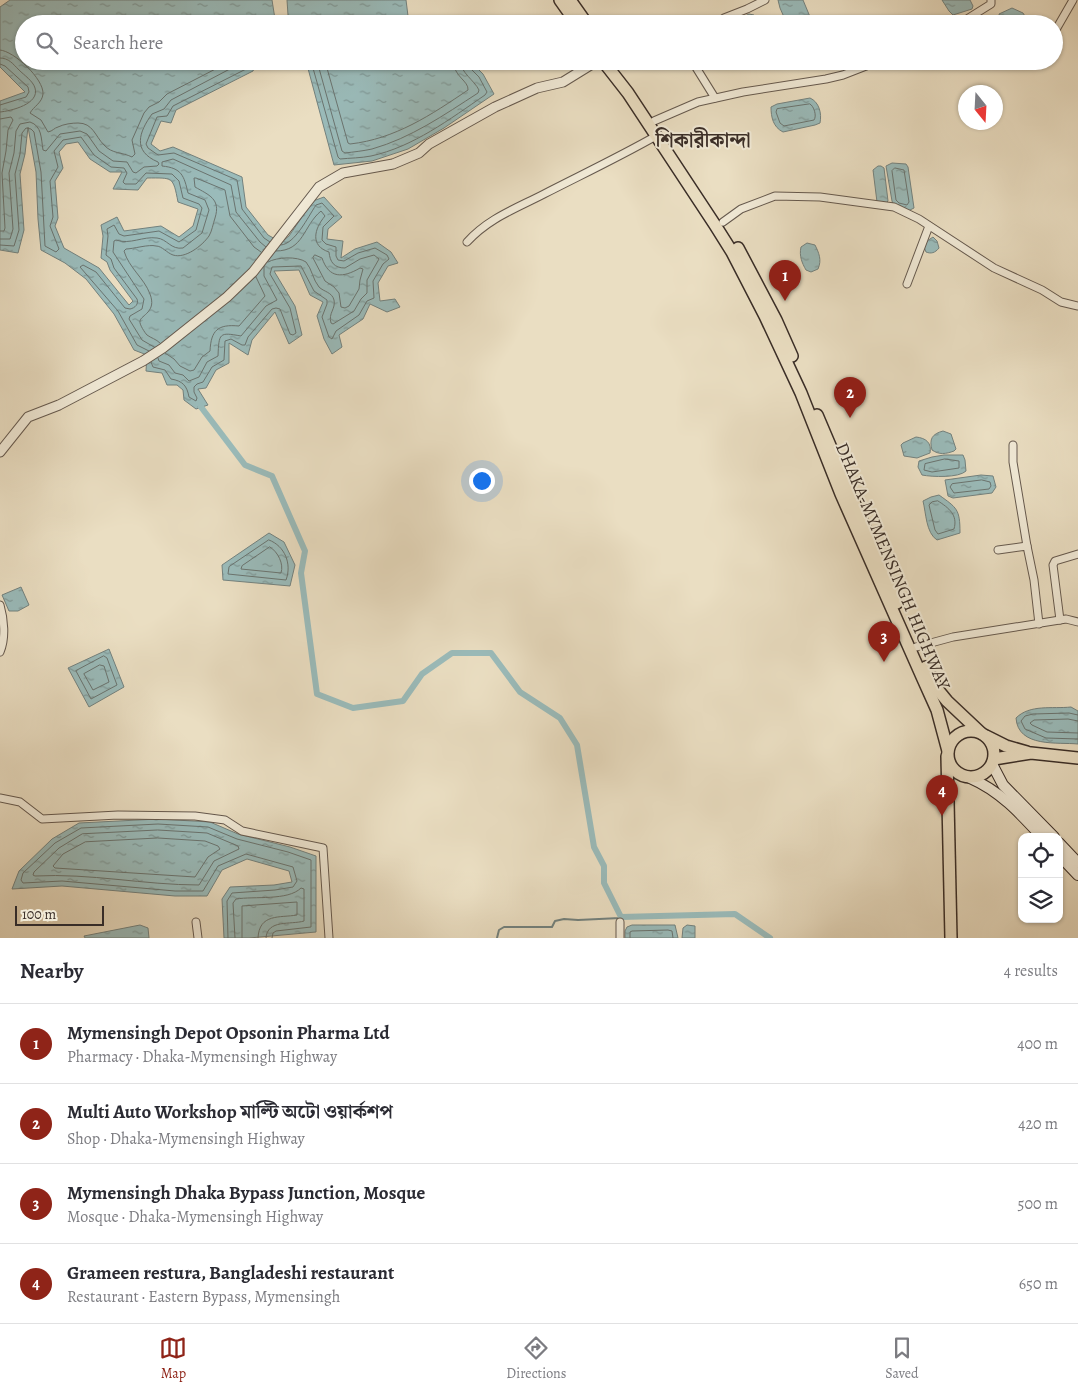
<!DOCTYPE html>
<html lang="en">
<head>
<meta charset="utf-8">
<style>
	body { margin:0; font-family:Alegreya,"Noto Serif Bengali",serif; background:#f7f7f7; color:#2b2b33 }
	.controls { position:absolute; right:15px; bottom:15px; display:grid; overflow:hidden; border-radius:10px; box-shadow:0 1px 4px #0004 }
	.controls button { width:45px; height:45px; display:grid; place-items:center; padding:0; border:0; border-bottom:1px solid #e1e1e2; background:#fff; color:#2b2b33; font:25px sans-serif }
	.compass { position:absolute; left:958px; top:85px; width:45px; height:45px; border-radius:50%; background:#fff; box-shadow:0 1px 4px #0004; rotate:162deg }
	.scale { position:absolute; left:15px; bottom:12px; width:89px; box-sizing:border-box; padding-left:5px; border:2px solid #392d27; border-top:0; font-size:14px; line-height:18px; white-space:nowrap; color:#392d27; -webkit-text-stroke:4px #f1ead7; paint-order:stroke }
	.you { position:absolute; left:481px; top:480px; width:18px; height:18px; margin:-12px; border:4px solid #fff; border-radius:50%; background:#1a73e8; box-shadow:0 0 0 8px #1a73e833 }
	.badge { display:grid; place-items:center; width:32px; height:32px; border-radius:50%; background:#8f2418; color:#fff; font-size:16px; font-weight:700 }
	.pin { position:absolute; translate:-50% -41px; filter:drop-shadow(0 1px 2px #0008) }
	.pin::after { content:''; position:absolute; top:26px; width:18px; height:15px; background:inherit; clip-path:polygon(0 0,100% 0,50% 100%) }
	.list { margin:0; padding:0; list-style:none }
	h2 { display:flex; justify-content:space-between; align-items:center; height:65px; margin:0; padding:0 20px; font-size:21px }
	h2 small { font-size:16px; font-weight:400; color:#7c7c81 }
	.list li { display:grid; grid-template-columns:32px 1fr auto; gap:15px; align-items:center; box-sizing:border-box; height:80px; padding:0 20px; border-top:1px solid #e1e1e2 }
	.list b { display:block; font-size:19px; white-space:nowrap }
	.list p { margin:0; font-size:16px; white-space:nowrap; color:#7c7c81 }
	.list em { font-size:16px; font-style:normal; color:#7c7c81 }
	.icon { flex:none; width:28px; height:28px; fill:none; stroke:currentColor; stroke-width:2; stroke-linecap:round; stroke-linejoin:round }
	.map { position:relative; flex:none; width:1078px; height:938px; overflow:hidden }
	.search { position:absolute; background:#fff; box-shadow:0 1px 4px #0004; left:15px; right:15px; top:15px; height:55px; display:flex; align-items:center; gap:12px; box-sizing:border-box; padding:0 18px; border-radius:28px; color:#7c7c81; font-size:19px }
	.sheet { height:385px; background:#fff }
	nav { display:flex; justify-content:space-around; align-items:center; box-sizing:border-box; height:70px; border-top:1px solid #e1e1e2; background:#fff; font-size:14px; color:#7c7c81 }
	nav a { display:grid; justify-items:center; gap:2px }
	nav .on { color:#8f2418 }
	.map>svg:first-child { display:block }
	.water { fill:url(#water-ripples); stroke:#73827f; fill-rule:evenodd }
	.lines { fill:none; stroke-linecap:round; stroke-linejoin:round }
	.shore { stroke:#6a7470; stroke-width:1 }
	.stream { stroke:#73827f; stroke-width:2 }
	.canal { stroke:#9abbba; stroke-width:6 }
	.minor-casing { stroke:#65594e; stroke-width:9 }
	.tertiary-casing { stroke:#65594e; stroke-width:11 }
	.secondary-casing { stroke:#392d27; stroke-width:12 }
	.trunk-casing { stroke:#392d27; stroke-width:14 }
	.minor { stroke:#f1ead7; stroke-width:7 }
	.tertiary { stroke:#f1ead7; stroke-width:9 }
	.secondary { stroke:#f1ead7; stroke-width:10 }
	.trunk { stroke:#eadec2; stroke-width:11 }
	.labels { text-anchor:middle; stroke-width:4; stroke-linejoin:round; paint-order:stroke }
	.street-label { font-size:18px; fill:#392d27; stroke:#f1ead7 }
	.quarter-label { font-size:20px; font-weight:bold; fill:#392d27; stroke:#f1ead7 }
</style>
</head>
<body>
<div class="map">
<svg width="1078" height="938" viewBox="0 0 1078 938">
	<defs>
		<pattern id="water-ripples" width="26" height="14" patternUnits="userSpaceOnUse" patternTransform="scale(1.25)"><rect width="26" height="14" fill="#9abbba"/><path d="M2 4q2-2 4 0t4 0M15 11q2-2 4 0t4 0" fill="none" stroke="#7f9897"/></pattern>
	</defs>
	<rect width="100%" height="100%" fill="#eadec2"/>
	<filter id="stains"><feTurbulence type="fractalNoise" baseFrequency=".004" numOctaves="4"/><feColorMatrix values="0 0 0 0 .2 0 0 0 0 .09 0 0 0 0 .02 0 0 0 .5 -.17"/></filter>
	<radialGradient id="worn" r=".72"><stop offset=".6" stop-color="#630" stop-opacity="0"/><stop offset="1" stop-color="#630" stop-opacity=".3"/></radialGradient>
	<g class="water">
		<path d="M10,0H272L275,19L273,24H24V61H257L253,71L176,110L171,123L161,121L151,144L160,151L173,147L242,177L246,207L268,235L277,240H284L289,236L313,201L324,197L342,217L328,229L327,239L343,241L341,258L355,249L377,242L391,252L398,263L388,266L378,283L380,301L395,299L400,307L387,312L370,304L363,319L339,335L342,347L332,354L324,339L317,316L323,302L310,295L299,270L274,271L295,306L302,335L289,344L275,312L252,340L248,355L229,343V363L216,370L206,388L198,389L208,405L196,409L184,400L183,390L177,385H167L162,373L146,371L147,355L134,350L114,314L86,279L65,263L41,250L38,219L36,172L28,127L25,154L20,174L24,230L18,253L0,250V101L25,92L0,67V7ZM78,142L90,159L110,172H122L113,189L138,190L147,178C173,178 173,176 178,202L198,209L193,226L179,237L161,226L124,231L117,217L101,225L103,236L101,258L107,262L110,270L133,301L129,305L99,268L64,248L55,226L58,218L55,181L63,168L59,152L66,144Z"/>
		<polygon points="287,0 406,0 409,24 291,24 288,15"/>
		<polygon points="778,0 803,0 813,24 787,24 780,8"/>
		<polygon points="942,0 970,0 973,6 972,9 953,15 949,11"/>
		<polygon points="1012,8 1023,13 1028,21 1028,24 1011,24 1000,19 999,14"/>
		<polygon points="749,14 754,15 759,24 746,24 745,16"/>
		<polygon points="774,16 778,17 782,24 764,24 767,19"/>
		<polygon points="306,61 470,61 483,74 494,94 444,128 408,149 372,161 334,165"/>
		<path d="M810,98C819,102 822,113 820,123L815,125L783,132C773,127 771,117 771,107L777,104Z"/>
		<polygon points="892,163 906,164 908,167 914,208 908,211 894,207 892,201 886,166"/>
		<polygon points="878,166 881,166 884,168 888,201 886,203 877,202 873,170"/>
		<path d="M933,237L937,241L939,248C935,253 931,254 926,252L924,247L927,241Z"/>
		<path d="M807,243L815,245C819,253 822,260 818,269L811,272L806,270C802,263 799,256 801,247Z"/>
		<path d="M943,431L951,434L956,449L954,451C946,454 939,455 932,450C929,439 932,434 943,431Z"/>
		<path d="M916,437C926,438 932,443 930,453L917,458L904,456L901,445L903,443Z"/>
		<path d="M944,455H963L965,460L966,471C959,478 932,477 922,475L918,467L919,461L932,457Z"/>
		<polygon points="981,475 993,476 996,487 992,493 953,498 948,496 945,480"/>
		<path d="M939,495C957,508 960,509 960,533L937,540C926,533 926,513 923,501L931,497Z"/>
		<polygon points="269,533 284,542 295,565 290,586 223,580 222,565"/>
		<polygon points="21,587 29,605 18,611 9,611 2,595"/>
		<polygon points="109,649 124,687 89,707 68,668"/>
		<path d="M1071,707L1078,711V744C1058,742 1018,748 1016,718C1030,704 1052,709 1071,707Z"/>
		<polygon points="158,819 210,822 238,834 290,847 316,856 316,932 249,938 224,938 222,899 230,887 274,885 292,882 289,871 247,859 222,870 207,896 175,896 62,886 12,889 19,871 52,839 79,823"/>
		<polygon points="140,925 148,928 149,938 85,938 84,936"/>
		<polygon points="632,925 675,925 678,938 625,938 625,931 627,927"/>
		<polygon points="687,925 695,926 695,938 682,938 683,928"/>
	</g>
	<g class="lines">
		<g class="shore">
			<path d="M0,50C14,51 44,79 43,94C42,103 34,106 30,113L41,120L48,132C53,131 54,128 58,127C64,124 72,123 78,123C93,123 95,136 104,145C112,154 122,152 132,157L135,154L132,140L144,113L149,107L159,102L167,94L231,61"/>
			<path d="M0,58C9,58 13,64 19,70C24,75 33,81 35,88C40,104 11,111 0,112"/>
			<polyline points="252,61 248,68 173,106 167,116 157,117 146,144 148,148 158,155 174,153 237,180 242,209 264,238 270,242"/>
			<path d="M311,61L338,157L340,159C350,158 361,158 371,156C413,147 450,119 485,95L487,92L479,77L468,66L467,61"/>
			<path d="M317,61L342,151L345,153C353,152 363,151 372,149C411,138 444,115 478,93L479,90C474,80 461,73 460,61"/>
			<path d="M325,61L348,143L350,144C395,139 431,115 468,90C469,81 454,77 453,61"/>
			<polyline points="0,64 5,66 28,87 29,92 26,97 0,105"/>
			<path d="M810,104C814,106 817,116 814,120L784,126L780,123L776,112L777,109Z"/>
			<polyline points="0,119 11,117 13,120 8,130 6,151 2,173 5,228 4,231 0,231"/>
			<polygon points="895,168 904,170 909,202 907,205 899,203 896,200 892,171"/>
			<path d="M0,239H10L13,229L9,173L14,153L16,131L20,124L30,122C42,126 41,138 43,150L46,151L60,134L80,131L87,134L99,151L113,161L127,162L133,172L136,173L144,167L157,166L159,164L158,162C132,151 139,132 152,114L164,109L171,100L245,61"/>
			<path d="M0,245L14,246L19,230L15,174L20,154L22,133L26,128L31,129L34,132L41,172L45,246L56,252L59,249L50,226L53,217L50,181L58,167L54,151L63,140L81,137L94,155L111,167L124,168L127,173L123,182L125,184H136L146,173L172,174L179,181L183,198L199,204L202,208L196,230L179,242L159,231L124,236L119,234L114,225L107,229L108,236L106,255L111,259L114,268L137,299C139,304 135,308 130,309L125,308L96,272L83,265L80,267L118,311L137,345L149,351"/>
			<path d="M315,255L322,258C329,279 343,278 360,268L363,269L360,280L359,289L349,306L345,308L341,307L339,293L334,287L325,281L313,258Z"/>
			<path d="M268,262C277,257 297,256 306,262C312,269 313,280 319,287C324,292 332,292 334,300C336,309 328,313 331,323L333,324L354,311L361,299L367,293V280L379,259L374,255L360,259L345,268C334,268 330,262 329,252C310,246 314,229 325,216L321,211C303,226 304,251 276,251"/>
			<path d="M160,343C156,339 151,338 147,335C145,333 139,324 140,321C141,315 157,312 150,294C144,278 129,268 124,251L126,249C133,249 149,244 156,246C162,246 167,253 173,255C185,259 202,246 209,236C212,231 213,224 215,218C221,199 209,195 195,187L194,178H196L225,190L230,216L254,247L261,252"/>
			<path d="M154,347L142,340L129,319L130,316L142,309L144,299L113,252L114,241L116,240C130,245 143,236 157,238C167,239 171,250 183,248L202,233L209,210L205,200L188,193C184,176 182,168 162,166V162L173,159L231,185L236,212L260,242L266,247"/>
			<path d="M165,353L174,359L180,366L190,371L194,370L202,357L210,351C211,330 218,324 239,326L265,296L256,277"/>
			<path d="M158,358L159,361L169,365L175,373L183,375L189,381L199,377L207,362L218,356C219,333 219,332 241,336L266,306L277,300L264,276V266"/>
			<path d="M151,362L153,367L165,370L171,379C183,381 187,386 189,397L196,401L197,398L194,392V387L197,384L203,382L212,367L224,360L225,341L231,339L242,345H245L248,337L272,309L276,308L280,309L290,334L293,335L296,333L290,308L270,274L272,267L301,266L314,291L327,300V304L322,317L329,337L332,339L336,331L359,315L367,301L374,298L373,281L383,264L389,259L387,255L375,248L358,253L344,261L338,260L336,256V247L326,244L322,240L323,227L334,216L322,203L316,205C308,217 295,244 281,245"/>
			<polygon points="945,459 959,461 959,468 932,472 924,470 925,464"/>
			<polygon points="982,480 990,482 991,486 989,489 954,493 950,487 952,484"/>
			<path d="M938,501C949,508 958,515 954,529L938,534L935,530L929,505L932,502Z"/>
			<path d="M269,540C285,546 292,564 286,580L228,574L229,567Z"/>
			<path d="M270,547C278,552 284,564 281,573L241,569L242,566Z"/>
			<polygon points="104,656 107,658 117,685 91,699 76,671"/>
			<polygon points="100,665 104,666 109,682 93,690 84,674"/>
			<polyline points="1078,715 1069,713 1033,714 1025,716 1021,721 1025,729 1046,738 1078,739"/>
			<polyline points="1078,721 1068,719 1034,720 1030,723 1032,725 1047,732 1078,733"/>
			<path d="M158,830L207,833L238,846L239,849L214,861L199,885C144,885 90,873 35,876L33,875L34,872L59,848L82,834Z"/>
			<polygon points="158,838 205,841 218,846 220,849 208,857 195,877 55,868 53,866 63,854 85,842"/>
			<polyline points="228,938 227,901 232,893 275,890 293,887 297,881 293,867 246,854 218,866 203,891 175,891 62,881 23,883 21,880 23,873 55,843 81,828 158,824 208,827 237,839 288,852 311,860 311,927 276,931 273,933 272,938"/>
			<path d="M235,938L233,903L236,899C254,896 288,901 301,888L304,889V921C291,925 267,919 266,938"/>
			<path d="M242,938V906L297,902V915C280,918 259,913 258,938"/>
			<polyline points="630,938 630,932 632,931 668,930 672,931 673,938"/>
		</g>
		<polyline class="stream" points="497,938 499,930 504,927 552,927 555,921 564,919 578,920 620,918 621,917"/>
		<polyline class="canal" points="201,407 245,465 272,476 305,551 301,573 317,694 353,708 403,701 422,674 452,653 491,653 520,692 560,718 577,745 594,847 604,866 604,883 621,917 735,914 770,938"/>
		<g class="minor-casing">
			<g id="minor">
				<polyline points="718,24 724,18 747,9 765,0"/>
				<polyline points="959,24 991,4 991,0"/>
				<polyline points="1054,33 1073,0"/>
				<polyline points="692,61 715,98"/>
				<polyline points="654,121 698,102 743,92 826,79 843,75 879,61"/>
				<polyline points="723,222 741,209 775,196 820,197 894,207 919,219 994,268 1042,290 1061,302 1078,306"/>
				<path d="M467,242C489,218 515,209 544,194C581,175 619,157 656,136"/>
				<polyline points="907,284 929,226"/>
				<polyline points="1013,445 1013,462 1027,546"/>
				<polyline points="998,550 1027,546 1034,580 1039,624"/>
				<path d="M0,605C4,619 6,638 0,652"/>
				<polyline points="1060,620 1053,565 1055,561 1078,554"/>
				<polyline points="916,647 953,637 1066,619 1078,622"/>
				<polyline points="0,798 20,802 42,819 118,815 195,816 225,820 242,831 323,848 329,938"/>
				<polyline points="196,922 198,938"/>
				<polyline points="620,922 620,938"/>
			</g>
		</g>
		<g class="tertiary-casing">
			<polyline id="tertiary" points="0,452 28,417 59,405 143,361 163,348 227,297 253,272 319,187 343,173 393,164 419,153 429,144 495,107 537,88 563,82 597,61"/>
		</g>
		<g class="secondary-casing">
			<g id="secondary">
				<polyline points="992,764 1003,785 1054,837"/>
				<path d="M970,778C1000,791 1020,813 1042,837"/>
				<polyline points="1059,843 1078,863"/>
				<polyline points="1059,855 1078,875"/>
			</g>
		</g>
		<g class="trunk-casing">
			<g id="trunk">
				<polyline points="560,0 577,24"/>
				<polyline points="570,0 587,24"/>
				<polyline points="603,61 628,93 715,225 732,252 765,316 801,393 841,494 923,679 937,710 948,751"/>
				<polyline points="738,248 776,320 792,356"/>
				<polyline points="817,415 897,603"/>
				<polyline points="926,667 938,690 947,701 981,733"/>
				<circle cx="971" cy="754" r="23"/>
				<polyline points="986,736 1006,746 1027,752"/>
				<polyline points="947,756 951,938"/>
				<polyline points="994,759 1031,753 1078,758"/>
			</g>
		</g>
		<use href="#minor" class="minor"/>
		<use href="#tertiary" class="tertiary"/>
		<use href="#secondary" class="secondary"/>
		<use href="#trunk" class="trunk"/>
	</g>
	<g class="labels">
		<g class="street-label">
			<text transform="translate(893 566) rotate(67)" y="6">DHAKA-MYMENSINGH HIGHWAY</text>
		</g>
		<g class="quarter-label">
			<text x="703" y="147">শিকারীকান্দা</text>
		</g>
	</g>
	<rect width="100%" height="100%" filter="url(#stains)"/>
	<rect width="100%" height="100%" fill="url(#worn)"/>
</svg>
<div class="controls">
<button><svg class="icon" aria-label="locate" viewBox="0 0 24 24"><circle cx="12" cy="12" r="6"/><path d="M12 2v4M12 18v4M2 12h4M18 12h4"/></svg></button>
<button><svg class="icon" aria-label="layers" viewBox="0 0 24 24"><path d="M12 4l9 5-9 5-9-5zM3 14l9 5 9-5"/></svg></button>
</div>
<svg class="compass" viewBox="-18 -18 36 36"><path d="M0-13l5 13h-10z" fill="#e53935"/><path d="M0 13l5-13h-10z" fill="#7c7c81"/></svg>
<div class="scale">100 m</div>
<div class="you"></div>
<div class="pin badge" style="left:785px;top:301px">1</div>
<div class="pin badge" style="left:850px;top:418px">2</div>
<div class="pin badge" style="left:884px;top:662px">3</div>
<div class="pin badge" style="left:942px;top:816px">4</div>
<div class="search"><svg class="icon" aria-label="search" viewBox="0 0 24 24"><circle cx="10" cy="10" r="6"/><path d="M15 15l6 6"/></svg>Search here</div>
</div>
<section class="sheet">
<h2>Nearby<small>4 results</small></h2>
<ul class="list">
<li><span class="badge">1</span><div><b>Mymensingh Depot Opsonin Pharma Ltd</b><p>Pharmacy · Dhaka-Mymensingh Highway</p></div><em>400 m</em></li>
<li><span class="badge">2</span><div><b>Multi Auto Workshop মাল্টি অটো ওয়ার্কশপ</b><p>Shop · Dhaka-Mymensingh Highway</p></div><em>420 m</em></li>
<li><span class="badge">3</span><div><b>Mymensingh Dhaka Bypass Junction, Mosque</b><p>Mosque · Dhaka-Mymensingh Highway</p></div><em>500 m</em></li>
<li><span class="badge">4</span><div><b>Grameen restura, Bangladeshi restaurant</b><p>Restaurant · Eastern Bypass, Mymensingh</p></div><em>650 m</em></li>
</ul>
</section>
<nav>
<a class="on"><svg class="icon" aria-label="map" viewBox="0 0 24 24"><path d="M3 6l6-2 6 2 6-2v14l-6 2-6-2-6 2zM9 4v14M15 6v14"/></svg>Map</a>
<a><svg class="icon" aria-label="directions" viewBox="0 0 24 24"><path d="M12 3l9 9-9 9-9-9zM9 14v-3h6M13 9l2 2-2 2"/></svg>Directions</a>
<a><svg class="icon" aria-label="saved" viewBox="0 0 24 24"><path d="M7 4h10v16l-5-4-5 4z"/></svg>Saved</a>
</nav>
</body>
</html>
